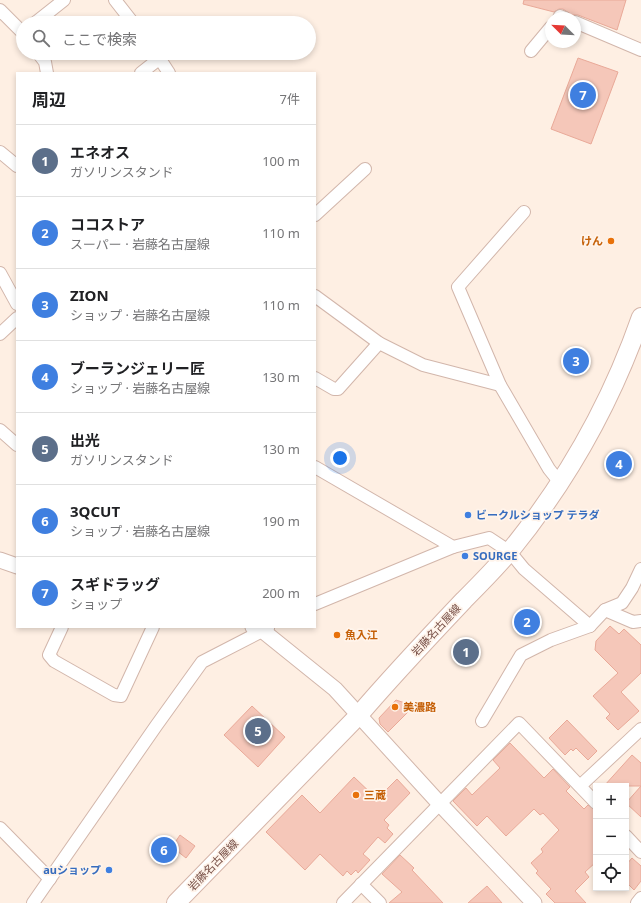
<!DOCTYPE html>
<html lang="ja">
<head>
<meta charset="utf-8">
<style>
	body { margin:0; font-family:"Noto Sans","Noto Sans JP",sans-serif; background:#f2f2f2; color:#202124 }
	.controls { position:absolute; right:12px; bottom:12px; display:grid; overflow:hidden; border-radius:0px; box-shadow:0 2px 6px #0003 }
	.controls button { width:36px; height:36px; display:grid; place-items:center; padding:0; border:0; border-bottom:1px solid #e0e0e0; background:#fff; color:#202124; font:20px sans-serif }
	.compass { position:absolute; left:545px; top:12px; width:36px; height:36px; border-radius:50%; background:#fff; box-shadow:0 2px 6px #0003; rotate:294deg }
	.you { position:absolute; left:340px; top:458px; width:14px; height:14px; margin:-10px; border:3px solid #fff; border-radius:50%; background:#1a73e8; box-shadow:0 0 0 6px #1a73e833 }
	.badge { display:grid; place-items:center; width:26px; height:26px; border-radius:50%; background:#2563eb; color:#fff; font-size:13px; font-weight:700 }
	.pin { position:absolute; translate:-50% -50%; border:2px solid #fff; box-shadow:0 1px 4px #0006 }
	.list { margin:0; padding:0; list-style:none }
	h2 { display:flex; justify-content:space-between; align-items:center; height:52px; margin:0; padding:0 16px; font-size:17px }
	h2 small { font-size:13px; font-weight:400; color:#757577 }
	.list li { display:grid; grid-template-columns:26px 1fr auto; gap:12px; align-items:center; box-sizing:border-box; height:72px; padding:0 16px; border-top:1px solid #e0e0e0 }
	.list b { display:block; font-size:15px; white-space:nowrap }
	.list p { margin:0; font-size:13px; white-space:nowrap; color:#757577 }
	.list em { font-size:13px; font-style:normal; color:#757577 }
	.icon { flex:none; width:22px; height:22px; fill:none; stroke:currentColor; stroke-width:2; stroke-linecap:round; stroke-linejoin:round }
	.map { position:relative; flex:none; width:641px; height:903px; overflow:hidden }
	.search { position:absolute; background:#fff; box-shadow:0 2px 6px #0003; left:16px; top:16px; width:300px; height:44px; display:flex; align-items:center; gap:10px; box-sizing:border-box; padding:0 14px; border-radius:22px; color:#757577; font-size:15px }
	.panel { position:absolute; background:#fff; box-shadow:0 2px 6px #0003; left:16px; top:72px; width:300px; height:556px; border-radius:0px }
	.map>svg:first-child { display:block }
	.building { fill:#f5c7b9; stroke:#e9a998 }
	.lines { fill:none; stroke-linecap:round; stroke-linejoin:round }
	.minor-casing { stroke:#d2b6ab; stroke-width:14 }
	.tertiary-casing { stroke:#d2b6ab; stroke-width:17 }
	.secondary-casing { stroke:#d5b5a9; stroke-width:20 }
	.minor { stroke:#fff; stroke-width:12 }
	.tertiary { stroke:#fff; stroke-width:15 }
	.secondary { stroke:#fff; stroke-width:18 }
	.food-dot { fill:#e8710a; stroke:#fff4eb; stroke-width:1.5 }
	.shop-dot { fill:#3f7fe0; stroke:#fff4eb; stroke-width:1.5 }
	.labels { text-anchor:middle; stroke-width:3.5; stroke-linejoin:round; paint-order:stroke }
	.food-label { font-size:11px; font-weight:bold; fill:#c56008; stroke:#fff4eb; text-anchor:start }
	.shop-label { font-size:11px; font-weight:bold; fill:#366cbe; stroke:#fff4eb; text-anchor:start }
	.street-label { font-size:11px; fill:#785047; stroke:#fff4eb }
</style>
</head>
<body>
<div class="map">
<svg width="641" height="903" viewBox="0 0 641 903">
	<rect width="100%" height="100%" fill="#feefe3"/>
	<g class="building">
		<polygon points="524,0 626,0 617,30 578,15 572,15 563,9 559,9 554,12 523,4"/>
		<polygon points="578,58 618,72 591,144 551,129"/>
		<polygon points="610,626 619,634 624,629 641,645 641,673 621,692 639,711 618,730 606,718 610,714 593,696 618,673 595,650 596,641"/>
		<polygon points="396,700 414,706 388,732 380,724 379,718"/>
		<polygon points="252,706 285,737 258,767 224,735"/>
		<polygon points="567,720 597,751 588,760 576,748 573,751 571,749 565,755 549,738"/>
		<polygon points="510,743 544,778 553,769 570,787 566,791 584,809 588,805 596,810 596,862 585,872 589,877 575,891 586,903 555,903 546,894 551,889 536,873 538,871 531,863 543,852 541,849 559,830 543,813 540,815 534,809 506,836 487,816 477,826 453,801 466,788 472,795 500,768 493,760"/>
		<polygon points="632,755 641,763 641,817 626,803 641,786 604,786"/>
		<polygon points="354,777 377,799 397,779 410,793 384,820 389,825 387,828 393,834 385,843 378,837 363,854 370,860 358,873 356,870 351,875 347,871 343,876 320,854 305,870 266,832 302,795 320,813"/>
		<polygon points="180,835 195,846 186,858 172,847"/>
		<polygon points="400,855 414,868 412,870 443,903 389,903 402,892 382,874"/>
		<polygon points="632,858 641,866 641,881 634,890 626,882 626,865"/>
		<polygon points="487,886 502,903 468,903"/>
	</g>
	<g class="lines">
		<g class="minor-casing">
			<g id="minor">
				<polyline points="115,0 133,23"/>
				<polyline points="0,10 23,33"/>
				<polyline points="559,18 560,16 565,18"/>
				<polyline points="575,22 641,50"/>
				<polyline points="35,23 64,0"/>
				<polyline points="531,51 551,27"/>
				<polyline points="38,53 45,62 47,73"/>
				<polyline points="156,53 169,73"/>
				<polyline points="141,73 160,58"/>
				<polyline points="0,152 17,166"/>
				<polyline points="524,212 458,287 500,385 549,469 561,484"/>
				<polyline points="315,215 365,169"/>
				<polyline points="0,273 17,304"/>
				<polyline points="315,296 379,343 423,365 500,385"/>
				<polyline points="0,334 17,318"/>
				<polyline points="315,378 334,389 338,389 379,343"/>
				<polyline points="0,430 17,445"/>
				<polyline points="315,467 453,547 489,538 510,552 524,569 590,626"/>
				<polyline points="315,604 453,547"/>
				<polyline points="605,610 633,622 641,621"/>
				<polyline points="62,627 49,655 54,661 114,695 121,696 153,627"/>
				<polyline points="482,721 521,655 551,640 590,626 605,610 622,603 632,588 641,569"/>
				<polyline points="580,786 641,729"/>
				<polyline points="0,828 50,879"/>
				<polyline points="626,836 641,852"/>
				<polyline points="361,884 380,903"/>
				<polyline points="33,903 156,726 202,662 268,628"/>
				<polyline points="343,903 519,723 596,803"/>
				<polyline points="637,903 641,898"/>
			</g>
		</g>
		<g class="tertiary-casing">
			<g id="tertiary">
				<polyline points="0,560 17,566"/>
				<polyline points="253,627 263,631 335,689 439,803 534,903"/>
			</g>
		</g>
		<g class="secondary-casing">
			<path id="secondary" d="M176,903L358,716C392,676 428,638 464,600C480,584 496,568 510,551C567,481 611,403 641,317"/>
		</g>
		<use href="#minor" class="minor"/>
		<use href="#tertiary" class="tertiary"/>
		<use href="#secondary" class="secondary"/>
	</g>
	<g class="food-dot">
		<circle cx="611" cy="241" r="4"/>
		<circle cx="337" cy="635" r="4"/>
		<circle cx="395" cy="707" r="4"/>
		<circle cx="356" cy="795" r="4"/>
	</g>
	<g class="shop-dot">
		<circle cx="468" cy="515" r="4"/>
		<circle cx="465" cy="556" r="4"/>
		<circle cx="109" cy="870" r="4"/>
	</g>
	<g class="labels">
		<g class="food-label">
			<text x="603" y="245" text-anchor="end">けん</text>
			<text x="345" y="639">魚入江</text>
			<text x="403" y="711">美濃路</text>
			<text x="364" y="799">三蔵</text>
		</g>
		<g class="shop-label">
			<text x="476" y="519">ビークルショップ テラダ</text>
			<text x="473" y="560">SOURGE</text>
			<text x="101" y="874" text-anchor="end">auショップ</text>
		</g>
		<g class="street-label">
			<text transform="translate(436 630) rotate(-47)" y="4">岩藤名古屋線</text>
			<text transform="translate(213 865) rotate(-46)" y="4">岩藤名古屋線</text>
		</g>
	</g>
</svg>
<div class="controls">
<button>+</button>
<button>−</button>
<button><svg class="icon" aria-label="locate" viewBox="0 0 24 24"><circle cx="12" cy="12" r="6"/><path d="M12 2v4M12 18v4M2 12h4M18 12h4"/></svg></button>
</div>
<svg class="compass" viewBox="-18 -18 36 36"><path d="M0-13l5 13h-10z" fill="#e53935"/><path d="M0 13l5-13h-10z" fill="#757577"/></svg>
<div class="you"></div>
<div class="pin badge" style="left:466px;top:652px;background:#5c6f8a">1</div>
<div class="pin badge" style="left:527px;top:622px;background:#3f7fe0">2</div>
<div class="pin badge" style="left:576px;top:361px;background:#3f7fe0">3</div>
<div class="pin badge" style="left:619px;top:464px;background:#3f7fe0">4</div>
<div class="pin badge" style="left:258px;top:731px;background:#5c6f8a">5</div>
<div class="pin badge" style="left:164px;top:850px;background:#3f7fe0">6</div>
<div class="pin badge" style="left:583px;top:95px;background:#3f7fe0">7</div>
<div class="search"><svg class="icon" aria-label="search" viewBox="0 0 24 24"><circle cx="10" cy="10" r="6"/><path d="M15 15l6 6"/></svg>ここで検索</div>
<section class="panel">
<h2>周辺<small>7件</small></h2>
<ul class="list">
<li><span class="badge" style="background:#5c6f8a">1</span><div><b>エネオス</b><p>ガソリンスタンド</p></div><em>100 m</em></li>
<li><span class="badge" style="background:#3f7fe0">2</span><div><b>ココストア</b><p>スーパー · 岩藤名古屋線</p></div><em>110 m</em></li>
<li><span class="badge" style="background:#3f7fe0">3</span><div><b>ZION</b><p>ショップ · 岩藤名古屋線</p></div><em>110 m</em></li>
<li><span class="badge" style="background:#3f7fe0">4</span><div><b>ブーランジェリー匠</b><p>ショップ · 岩藤名古屋線</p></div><em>130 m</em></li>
<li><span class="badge" style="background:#5c6f8a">5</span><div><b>出光</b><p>ガソリンスタンド</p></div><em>130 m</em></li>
<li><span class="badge" style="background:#3f7fe0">6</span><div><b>3QCUT</b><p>ショップ · 岩藤名古屋線</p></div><em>190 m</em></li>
<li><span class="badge" style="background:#3f7fe0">7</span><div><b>スギドラッグ</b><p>ショップ</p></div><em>200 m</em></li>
</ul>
</section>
</div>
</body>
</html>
